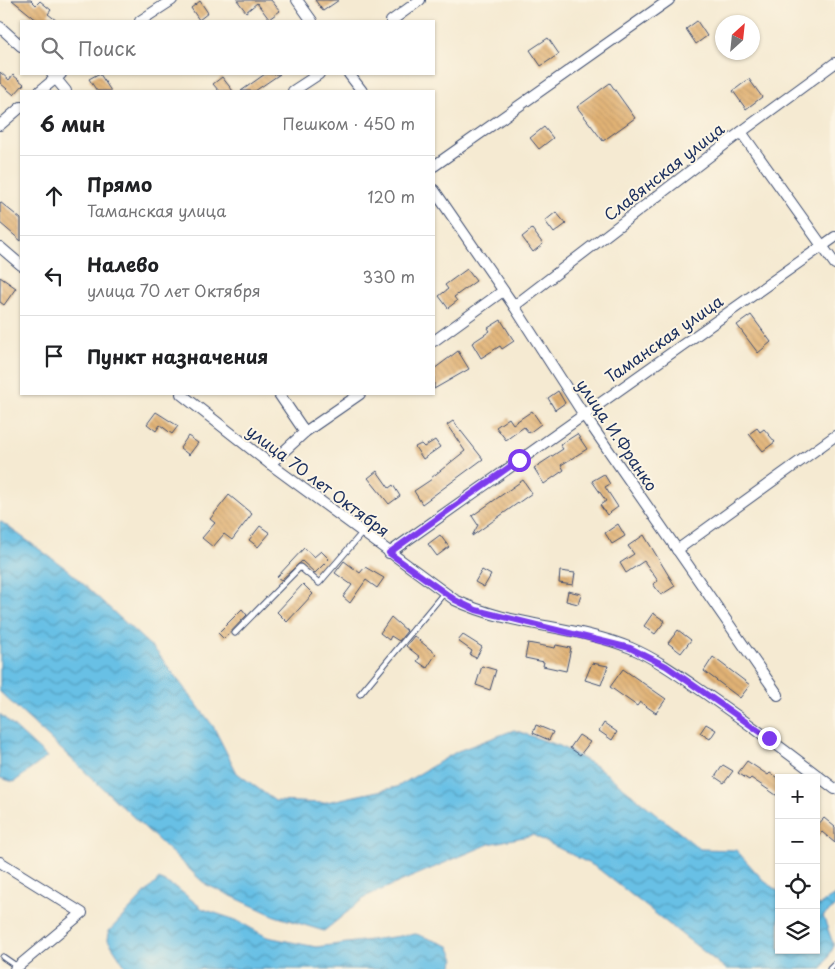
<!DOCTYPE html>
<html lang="ru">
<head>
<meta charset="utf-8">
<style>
	body { margin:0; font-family:"Playpen Sans",sans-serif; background:#f6f6f6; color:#202124 }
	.controls { position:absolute; right:15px; bottom:15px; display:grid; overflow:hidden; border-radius:0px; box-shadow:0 1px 4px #0004 }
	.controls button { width:45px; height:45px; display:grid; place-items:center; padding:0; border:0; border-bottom:1px solid #e0e0e0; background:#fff; color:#202124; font:25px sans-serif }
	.compass { position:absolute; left:715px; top:15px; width:45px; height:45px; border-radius:50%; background:#fff; box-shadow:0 1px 4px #0004; rotate:27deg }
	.stop { position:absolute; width:15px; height:15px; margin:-11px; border:4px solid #7c3aed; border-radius:50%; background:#fff }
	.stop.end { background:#7c3aed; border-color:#fff; box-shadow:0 1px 5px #0008 }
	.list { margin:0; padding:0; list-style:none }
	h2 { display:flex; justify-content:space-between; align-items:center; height:65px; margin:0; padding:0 20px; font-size:21px }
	h2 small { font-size:16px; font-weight:400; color:#757577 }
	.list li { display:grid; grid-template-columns:32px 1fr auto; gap:15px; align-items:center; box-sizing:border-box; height:80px; padding:0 20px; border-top:1px solid #e0e0e0 }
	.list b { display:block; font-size:19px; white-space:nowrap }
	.list p { margin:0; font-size:16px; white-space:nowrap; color:#757577 }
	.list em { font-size:16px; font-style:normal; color:#757577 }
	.icon { flex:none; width:28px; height:28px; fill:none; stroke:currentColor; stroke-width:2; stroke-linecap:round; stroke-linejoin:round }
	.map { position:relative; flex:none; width:835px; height:969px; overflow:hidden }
	.search { position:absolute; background:#fff; box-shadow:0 1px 4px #0004; left:20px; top:20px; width:415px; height:55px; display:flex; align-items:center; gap:12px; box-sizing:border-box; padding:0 18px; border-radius:0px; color:#757577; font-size:19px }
	.panel { position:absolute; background:#fff; box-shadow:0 1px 4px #0004; left:20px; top:90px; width:415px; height:305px; border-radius:0px }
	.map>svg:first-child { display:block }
	.water { fill:url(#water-waves); stroke:#4178a2 }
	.building { fill:url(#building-back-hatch) }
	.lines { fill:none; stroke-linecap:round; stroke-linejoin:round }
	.lane-casing { stroke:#3c4b6f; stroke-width:7 }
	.street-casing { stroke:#3c4b6f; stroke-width:12 }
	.lane { stroke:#fff; stroke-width:5 }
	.street { stroke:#fff; stroke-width:10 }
	.route { stroke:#7c3aed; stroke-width:6 }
	.labels { text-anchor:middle; stroke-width:4; stroke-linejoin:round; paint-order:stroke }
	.street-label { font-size:16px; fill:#1b2f5e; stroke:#fcf5e5 }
</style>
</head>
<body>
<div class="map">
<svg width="835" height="969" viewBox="0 0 835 969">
	<defs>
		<pattern id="water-waves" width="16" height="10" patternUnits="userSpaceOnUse" patternTransform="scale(1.25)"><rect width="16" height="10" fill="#67c0e5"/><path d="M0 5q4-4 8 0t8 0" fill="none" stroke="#549cbd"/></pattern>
		<pattern id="building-back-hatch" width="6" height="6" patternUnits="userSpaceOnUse" patternTransform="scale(1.25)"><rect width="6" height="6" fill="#e1b275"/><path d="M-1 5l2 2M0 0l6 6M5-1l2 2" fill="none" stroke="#c09968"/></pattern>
	</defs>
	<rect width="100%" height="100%" fill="#fcf5e5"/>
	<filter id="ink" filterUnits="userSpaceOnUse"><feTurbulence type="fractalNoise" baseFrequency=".02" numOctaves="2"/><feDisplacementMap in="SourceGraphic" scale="10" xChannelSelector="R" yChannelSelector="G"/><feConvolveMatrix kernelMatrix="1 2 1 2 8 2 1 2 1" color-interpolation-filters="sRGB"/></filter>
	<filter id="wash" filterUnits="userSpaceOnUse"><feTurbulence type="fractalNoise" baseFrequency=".0096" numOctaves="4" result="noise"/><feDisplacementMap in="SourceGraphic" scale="20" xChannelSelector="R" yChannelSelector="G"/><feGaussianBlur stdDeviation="1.12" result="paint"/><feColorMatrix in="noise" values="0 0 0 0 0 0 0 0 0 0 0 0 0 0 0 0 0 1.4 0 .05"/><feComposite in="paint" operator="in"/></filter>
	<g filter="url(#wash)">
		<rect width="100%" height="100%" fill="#f5ead2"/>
		<g class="water">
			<polygon points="0,521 68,570 156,651 213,726 237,773 275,801 322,803 397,787 458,751 514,730 560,746 599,768 700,849 736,850 764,881 779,892 779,950 816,950 816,907 835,895 835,907 823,916 834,946 822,969 726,969 596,867 533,835 489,844 367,896 324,931 275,916 205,884 0,692"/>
			<polygon points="0,714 47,757 14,782 0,778"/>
			<polygon points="159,879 178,889 203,909 236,920 267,937 316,947 416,934 449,946 455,959 450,969 127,969 108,940 109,931"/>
		</g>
		<g id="blocks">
			<g class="building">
				<polygon points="12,0 31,0 36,5 40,1 51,10 48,14 57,21 38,21"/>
				<polygon points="237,0 271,0 280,11 269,19 257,3 246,12"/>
				<polygon points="315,0 339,0 323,11"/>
				<polygon points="200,1 208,13 199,20 191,8"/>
				<polygon points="697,21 707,36 696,44 686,29"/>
				<polygon points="548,38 559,54 541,66 530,50"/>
				<polygon points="0,72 9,80 13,75 24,84 14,95 0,83"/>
				<polygon points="98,74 100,74 111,91 97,91 89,79"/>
				<polygon points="265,74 280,74 255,91 241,91"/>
				<polygon points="222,77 233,91 219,91 213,84"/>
				<polygon points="749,79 762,97 746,109 733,91"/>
				<polygon points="610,83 635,118 603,141 577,107"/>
				<polygon points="544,127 553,138 539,149 530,138"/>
				<polygon points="0,202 21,219 21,241 0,223"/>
				<polygon points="556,212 566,224 554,233 545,221"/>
				<polygon points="532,229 543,244 533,252 522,237"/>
				<polygon points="467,269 476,281 454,297 457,301 448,308 439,296 448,289 445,285"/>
				<polygon points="0,277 16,288 4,305 0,302"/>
				<polygon points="751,315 771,342 758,353 737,325"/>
				<polygon points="501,320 514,341 502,349 500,346 481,358 472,343 490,331 488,328"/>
				<polygon points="458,351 469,369 434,389 434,369"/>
				<polygon points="558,391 565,403 555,410 548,398"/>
				<polygon points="532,411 541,424 529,433 524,427 506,440 496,427 509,418 513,424"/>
				<polygon points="156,412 178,426 172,434 160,425 156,431 147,424"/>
				<polygon points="453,421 483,459 422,504 414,491 432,479 431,478 465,451 447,425"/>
				<polygon points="757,428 760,432 764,429 775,442 763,451 749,434"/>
				<polygon points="577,434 587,449 561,465 564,470 544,484 534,468 563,449 560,445"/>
				<polygon points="188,436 198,443 189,455 180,448"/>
				<polygon points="435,440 440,447 423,459 415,447 421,444 424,447"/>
				<polygon points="377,471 389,488 393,485 400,496 389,504 368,478"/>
				<polygon points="604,474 610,484 605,487 618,507 607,515 600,505 606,501 592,481"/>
				<polygon points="523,480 532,493 472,536 478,525 472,516"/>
				<polygon points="229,495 252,514 232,540 224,534 213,547 202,538 215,523 210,519"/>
				<polygon points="618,524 625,536 612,544 605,533"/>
				<polygon points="260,526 270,533 258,547 249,540"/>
				<polygon points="440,535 449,547 437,556 428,544"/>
				<polygon points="644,535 675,586 661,595 653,584 658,581 644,561 626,573 620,563 634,554 628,546"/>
				<polygon points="304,548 314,557 321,551 329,559 315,573 302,561 281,580 277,577"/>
				<polygon points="344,561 360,573 365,567 384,578 377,588 366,580 350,603 343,597 352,585 335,573"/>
				<polygon points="482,570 491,575 484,587 475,582"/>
				<polygon points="560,571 575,573 573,585 559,583"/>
				<polygon points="303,584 313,594 287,622 277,612"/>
				<polygon points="568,591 581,594 578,604 566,601"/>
				<polygon points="242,609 247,615 224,639 218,633"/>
				<polygon points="653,613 665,621 655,634 644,626"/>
				<polygon points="391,617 407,631 399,641 391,636 389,640 380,633"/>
				<polygon points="678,630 691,640 681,653 668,643"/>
				<polygon points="463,635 482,647 476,658 470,655 472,651 458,641"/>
				<polygon points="414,636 436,654 427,668 417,661 420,657 406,646"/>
				<polygon points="528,643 555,648 556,645 571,648 566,671 543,666 544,662 525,658"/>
				<polygon points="713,657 750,685 740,698 704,671"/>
				<polygon points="592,663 608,666 601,685 585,680"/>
				<polygon points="482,666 496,670 490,690 476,685"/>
				<polygon points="623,669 666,699 656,713 640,702 637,706 610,687"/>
				<polygon points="604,723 617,732 612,740 599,731"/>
				<polygon points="706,724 716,730 710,739 700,733"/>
				<polygon points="536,725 553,732 549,740 533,733"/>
				<polygon points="579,735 590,742 580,755 570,748"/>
				<polygon points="747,761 768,775 770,773 779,779 779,797 751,778 749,780 738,773"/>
				<polygon points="723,765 733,771 724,783 715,777"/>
				<polygon points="824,818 835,827 835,843 822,832 816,839 816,827"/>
			</g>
		</g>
	</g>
	<g filter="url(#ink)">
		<use href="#blocks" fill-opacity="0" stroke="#3c4b6f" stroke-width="1"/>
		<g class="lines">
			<g class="lane-casing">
				<g id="lane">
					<polyline points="235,633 300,567 319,583 362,533"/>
					<polyline points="360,694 444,593"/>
					<polyline points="3,957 19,968"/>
					<polyline points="830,969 835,964"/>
				</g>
			</g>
			<g class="street-casing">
				<g id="street">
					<polyline points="297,0 312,21"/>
					<polyline points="140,21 172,0"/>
					<polyline points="391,21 420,0"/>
					<polyline points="0,27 21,46"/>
					<polyline points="52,74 66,91"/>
					<polyline points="349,74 362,91"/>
					<polyline points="40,91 61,74"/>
					<polyline points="293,91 319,74"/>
					<polyline points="0,125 21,107"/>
					<polyline points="741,132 835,264"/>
					<polyline points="434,166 669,0"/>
					<polyline points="434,190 514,306 584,415 778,695"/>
					<polyline points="0,247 21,265"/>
					<polyline points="514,306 741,132 835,63"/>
					<polyline points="434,341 503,291"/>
					<path d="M181,394L270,464L455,600C511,627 575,625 631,648C659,660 684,679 709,696C752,726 794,757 835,789"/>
					<polyline points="279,394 305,432"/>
					<polyline points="270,464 305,432 360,394"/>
					<polyline points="677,550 835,436"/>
					<polyline points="389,553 835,237"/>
					<polyline points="0,862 82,913 15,969"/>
				</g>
			</g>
			<use href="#lane" class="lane"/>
			<use href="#street" class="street"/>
		</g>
	</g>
	<g class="lines" filter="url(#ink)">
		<polyline class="route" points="519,460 389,553 455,600 476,610 630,648 666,666 769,738"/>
	</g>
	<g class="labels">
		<g class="street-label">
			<text transform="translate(664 172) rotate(-38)" y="6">Славянская улица</text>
			<text transform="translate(664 339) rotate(-35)" y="6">Таманская улица</text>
			<text transform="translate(617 435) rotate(56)" y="6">улица И.Франко</text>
			<text transform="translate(318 481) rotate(37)" y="6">улица 70 лет Октября</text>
		</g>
	</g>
</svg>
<div class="controls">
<button>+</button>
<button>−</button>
<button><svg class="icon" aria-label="locate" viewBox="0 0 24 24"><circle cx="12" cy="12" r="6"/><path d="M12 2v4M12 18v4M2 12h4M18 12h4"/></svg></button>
<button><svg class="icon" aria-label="layers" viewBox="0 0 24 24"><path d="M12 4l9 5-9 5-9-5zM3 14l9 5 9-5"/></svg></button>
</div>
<svg class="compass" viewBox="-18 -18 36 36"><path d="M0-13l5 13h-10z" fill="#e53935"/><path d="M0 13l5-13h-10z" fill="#757577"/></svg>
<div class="stop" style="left:519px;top:460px"></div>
<div class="stop end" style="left:769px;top:738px"></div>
<div class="search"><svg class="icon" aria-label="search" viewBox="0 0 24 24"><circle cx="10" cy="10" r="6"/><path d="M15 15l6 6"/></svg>Поиск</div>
<section class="panel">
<h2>6 мин<small>Пешком · 450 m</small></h2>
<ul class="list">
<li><svg class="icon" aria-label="ahead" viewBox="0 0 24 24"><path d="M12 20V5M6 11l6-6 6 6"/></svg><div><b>Прямо</b><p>Таманская улица</p></div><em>120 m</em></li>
<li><svg class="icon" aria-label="left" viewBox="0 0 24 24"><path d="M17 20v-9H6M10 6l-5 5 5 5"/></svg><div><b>Налево</b><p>улица 70 лет Октября</p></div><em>330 m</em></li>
<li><svg class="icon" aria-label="arrive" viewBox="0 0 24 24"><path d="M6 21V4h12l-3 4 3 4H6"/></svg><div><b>Пункт назначения</b></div></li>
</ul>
</section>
</div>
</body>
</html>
